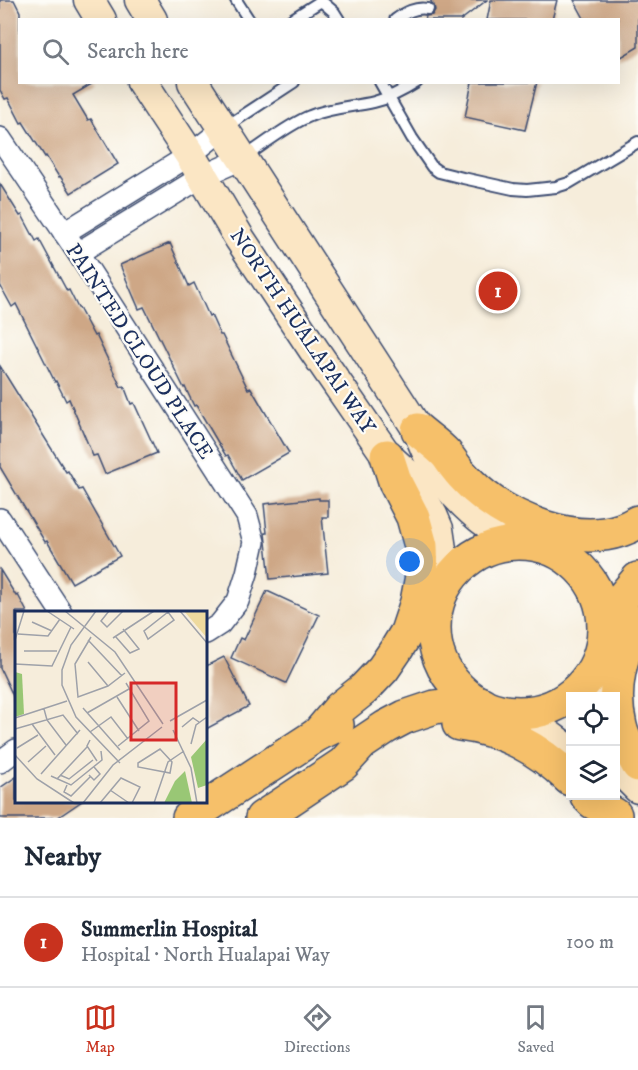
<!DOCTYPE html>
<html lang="en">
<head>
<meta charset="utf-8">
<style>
	body { margin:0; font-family:"IM FELL DW Pica",serif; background:#f2f2f3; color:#1f2937 }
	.controls { position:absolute; right:18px; bottom:18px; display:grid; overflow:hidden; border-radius:0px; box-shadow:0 6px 24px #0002 }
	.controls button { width:54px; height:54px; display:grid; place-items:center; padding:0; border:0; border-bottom:2px solid #e0e1e3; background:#fff; color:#1f2937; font:30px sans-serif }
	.you { position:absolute; left:410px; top:562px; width:21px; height:21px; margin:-15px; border:4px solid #fff; border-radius:50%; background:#1a73e8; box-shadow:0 0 0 9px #1a73e833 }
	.badge { display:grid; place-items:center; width:39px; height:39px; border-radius:50%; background:#c8321e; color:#fff; font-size:20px; font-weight:700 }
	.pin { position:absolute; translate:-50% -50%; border:3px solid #fff; box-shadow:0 2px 6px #0006 }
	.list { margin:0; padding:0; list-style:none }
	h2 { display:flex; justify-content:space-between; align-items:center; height:78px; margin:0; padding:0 24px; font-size:26px }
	h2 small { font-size:20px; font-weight:400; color:#747a83 }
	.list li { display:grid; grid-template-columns:39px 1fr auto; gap:18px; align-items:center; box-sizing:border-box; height:90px; padding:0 24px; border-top:2px solid #e0e1e3 }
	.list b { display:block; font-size:22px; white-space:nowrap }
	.list p { margin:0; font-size:20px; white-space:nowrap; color:#747a83 }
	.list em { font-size:20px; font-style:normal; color:#747a83 }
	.icon { flex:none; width:33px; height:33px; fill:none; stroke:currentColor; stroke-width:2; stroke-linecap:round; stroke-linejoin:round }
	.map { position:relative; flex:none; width:638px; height:818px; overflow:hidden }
	.search { position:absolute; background:#fff; box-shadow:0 6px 24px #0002; left:18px; right:18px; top:18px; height:66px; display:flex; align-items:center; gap:15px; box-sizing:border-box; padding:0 21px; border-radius:0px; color:#747a83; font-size:22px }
	.sheet { height:168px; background:#fff }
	nav { display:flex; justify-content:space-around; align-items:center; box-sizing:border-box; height:84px; border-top:2px solid #e0e1e3; background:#fff; font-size:16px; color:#747a83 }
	nav a { display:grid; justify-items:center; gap:3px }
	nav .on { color:#c8321e }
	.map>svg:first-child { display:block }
	.building { fill:#cea786 }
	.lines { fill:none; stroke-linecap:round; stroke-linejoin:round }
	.service-casing { stroke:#3c4c71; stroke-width:14 }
	.minor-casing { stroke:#3c4c71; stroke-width:24 }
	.secondary-casing { stroke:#3c4c71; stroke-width:33 }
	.primary-casing { stroke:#3c4c71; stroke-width:36 }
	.service { stroke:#fff; stroke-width:10 }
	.minor { stroke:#fff; stroke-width:21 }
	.secondary { stroke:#fbe6c4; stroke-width:30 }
	.primary { stroke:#f6c06b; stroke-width:33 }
	.labels { text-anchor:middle; stroke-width:4.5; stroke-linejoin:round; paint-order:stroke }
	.street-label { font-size:21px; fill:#1b2f5e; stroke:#fdfcf7 }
	.inset-road { fill:none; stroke:#9ea1a9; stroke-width:1.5 }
	.view { fill:#d62828; fill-opacity:0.15; stroke:#d62828; stroke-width:3 }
	.inset-edge { fill:none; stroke:#1b2f5e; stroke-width:3 }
</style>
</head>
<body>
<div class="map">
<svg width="638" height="818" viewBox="0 0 638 818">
	<rect width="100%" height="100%" fill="#fdfcf7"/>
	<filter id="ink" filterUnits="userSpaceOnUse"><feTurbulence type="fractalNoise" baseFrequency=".0167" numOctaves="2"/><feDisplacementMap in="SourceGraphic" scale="12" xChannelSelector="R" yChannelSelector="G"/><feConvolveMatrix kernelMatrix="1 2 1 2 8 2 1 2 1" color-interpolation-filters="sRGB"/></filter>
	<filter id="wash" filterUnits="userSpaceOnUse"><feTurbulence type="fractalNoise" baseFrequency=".008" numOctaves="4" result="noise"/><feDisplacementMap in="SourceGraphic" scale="24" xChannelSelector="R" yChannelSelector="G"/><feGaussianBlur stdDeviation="1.35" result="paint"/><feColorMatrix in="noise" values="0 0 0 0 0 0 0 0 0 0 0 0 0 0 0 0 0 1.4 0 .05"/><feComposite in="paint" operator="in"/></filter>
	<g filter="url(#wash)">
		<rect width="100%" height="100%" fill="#f6eddb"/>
		<g id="blocks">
			<g class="building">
				<polygon points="0,0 14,0 20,12 20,82 95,82 73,95 88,120 91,119 118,164 71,193 60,176 59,177 46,156 45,157 23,122 21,123 8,98 5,99 0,90"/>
				<polygon points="431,0 487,0 461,20 425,20 426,16 432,15 435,10 434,5 431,2"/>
				<polygon points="491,0 557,0 552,20 487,20"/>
				<polygon points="574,0 638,0 638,47 618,59 618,20 585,20"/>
				<polygon points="472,82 537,82 525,130 465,117"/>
				<polygon points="0,184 20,216 22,215 36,241 39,239 67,291 69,290 78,308 79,308 94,336 96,335 121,387 124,386 131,404 134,403 157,453 105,474 97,455 93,456 69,399 66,401 56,381 55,382 16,304 12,307 0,285"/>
				<polygon points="170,243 189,286 194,283 209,316 211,315 220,335 222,335 248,389 251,388 289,453 242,480 228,455 226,456 196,405 194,406 185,387 184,388 144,307 139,309 120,265"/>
				<polygon points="0,366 66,472 68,471 79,490 82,489 120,556 72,583 47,541 45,542 0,467"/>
				<polygon points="319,498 319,500 328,500 328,517 322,517 328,573 270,579 265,533 267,533 264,504"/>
				<polygon points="0,570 16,596 18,595 27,612 16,612 16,702 0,668"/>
				<polygon points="267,591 319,615 286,683 231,658 240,638 244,640"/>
				<polygon points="224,657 249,706 206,729 206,666"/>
				<polygon points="16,777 16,801 82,801 57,818 0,818 0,788"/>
			</g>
		</g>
	</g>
	<g filter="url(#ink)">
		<use href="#blocks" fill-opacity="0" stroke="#3c4c71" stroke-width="1.5"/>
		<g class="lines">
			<g class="service-casing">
				<g id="service">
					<polyline points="236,0 249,20"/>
					<polyline points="320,0 334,12 339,20"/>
					<polyline points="291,20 321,1"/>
					<path d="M395,20C406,12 415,7 428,9"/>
					<polyline points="380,82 412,138 432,167 439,172 463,178 513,189 527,190 556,187 569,183 638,142"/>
					<polyline points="224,128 294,82"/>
					<path d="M243,158C263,145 289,124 310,116C331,107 353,107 374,102C390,98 403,91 417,82"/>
				</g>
			</g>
			<g class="minor-casing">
				<g id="minor">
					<polyline points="0,138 78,253 247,516 254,542 247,573 238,601 220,624 206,633"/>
					<polyline points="64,233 190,155 223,129"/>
					<polyline points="78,253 203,176 242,159"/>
					<polyline points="0,519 61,612"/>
					<polyline points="0,762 16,750"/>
				</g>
			</g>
			<g class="secondary-casing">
				<g id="secondary">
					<polyline points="89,0 101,20"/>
					<polyline points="140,0 152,20"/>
					<polyline points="142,82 190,155 240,239 314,350 387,456 409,476 432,515 438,529 446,583"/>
					<path d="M193,82L418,430C422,440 426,450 431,460C442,481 461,502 479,517C492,528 508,535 523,543"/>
					<polyline points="596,667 598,696"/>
					<polyline points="512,712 547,734 570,751"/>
					<polyline points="616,758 629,779 638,788"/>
				</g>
			</g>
			<g class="primary-casing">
				<g id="primary">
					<path d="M418,430C427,438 438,445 446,454C450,459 453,464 457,469C462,476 469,482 476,489C511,520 574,546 621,530C627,528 633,525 638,522"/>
					<circle cx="519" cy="628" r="85"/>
					<path d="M638,622C620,653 611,690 620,726C623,740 631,752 638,765"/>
					<polyline points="604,633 623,597 638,579"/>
					<path d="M459,724C504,730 537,747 570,779"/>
					<polyline points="318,734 340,708 364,689 383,669 396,650 407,632 417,602 422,576 421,546 413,517 396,484 387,456"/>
					<polyline points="587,796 593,802 615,815"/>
					<polyline points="189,818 318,734 337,725"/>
					<polyline points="262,818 343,764 362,743 386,727 405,717 435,707 456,704 482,704"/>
				</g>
			</g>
			<use href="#service" class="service"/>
			<use href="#minor" class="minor"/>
			<use href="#secondary" class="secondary"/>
			<use href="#primary" class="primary"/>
		</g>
	</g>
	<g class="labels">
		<g class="street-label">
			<text transform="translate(303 331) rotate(56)" y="7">NORTH HUALAPAI WAY</text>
			<text transform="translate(140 351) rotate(57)" y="7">PAINTED CLOUD PLACE</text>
		</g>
	</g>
	<g transform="translate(15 611)">
		<rect width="192" height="192" fill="#f6eddb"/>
		<path d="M192,128V174L183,177L176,146ZM170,160L177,192H149L160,170Z" fill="#99c775"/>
		<path d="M169,0H192V27Z" fill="#eeda9e"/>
		<path d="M0,61L7,63L9,103L0,106Z" fill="#99c775"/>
		<path class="inset-road" d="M32,0L59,18M50,0L100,41L148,113M81,0L56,34L47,59V74L61,106L105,152M94,0L86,10L92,16L108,0M165,0L192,32M153,1L159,9L133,28L129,20ZM17,11L37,20M3,23L33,25L45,8M100,25L115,42L124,38L108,18M76,26L60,53L63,86L93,75L110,62M98,27L139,0M0,29L9,0M73,29L107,65M9,40H42M73,51L93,75M0,53L37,55L56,16M102,86L124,120M68,97L105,139M29,98L32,109L51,134M72,102L114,78M0,107L52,90M155,110L192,89M17,113L40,144M167,116L178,107L184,111M0,118L48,104L63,123M158,119L176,157L182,192M75,121L96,106L113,128M75,129L72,135L82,150M176,133L181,114L192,106M103,135L134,110L111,72M2,137L23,124M145,138L157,151L155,162L123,156V152ZM0,144L22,168L59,192M13,151L31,135M26,163L65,119M45,164L54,168L78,149M74,164L79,169L85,163L79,156M36,165L56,174L87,149L86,140M42,168L72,136M52,174L49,181L56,185L75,166M95,179L114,192M68,192L98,154L147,116M85,192L106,167L125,176L117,192M139,192L153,151L169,140"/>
		<path class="view" d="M116,72H161V129H116Z"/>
		<rect width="192" height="192" class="inset-edge"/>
	</g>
</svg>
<div class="controls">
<button><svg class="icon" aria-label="locate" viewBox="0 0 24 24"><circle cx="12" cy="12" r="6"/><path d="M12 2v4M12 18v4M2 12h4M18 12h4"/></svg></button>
<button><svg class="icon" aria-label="layers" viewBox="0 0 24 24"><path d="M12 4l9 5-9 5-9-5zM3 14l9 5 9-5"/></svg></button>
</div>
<div class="you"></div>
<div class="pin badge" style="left:498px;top:291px">1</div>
<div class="search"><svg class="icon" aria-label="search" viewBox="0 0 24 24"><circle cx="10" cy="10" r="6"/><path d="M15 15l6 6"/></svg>Search here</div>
</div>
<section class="sheet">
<h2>Nearby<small></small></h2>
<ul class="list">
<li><span class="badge">1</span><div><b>Summerlin Hospital</b><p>Hospital · North Hualapai Way</p></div><em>100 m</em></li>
</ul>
</section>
<nav>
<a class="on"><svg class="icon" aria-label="map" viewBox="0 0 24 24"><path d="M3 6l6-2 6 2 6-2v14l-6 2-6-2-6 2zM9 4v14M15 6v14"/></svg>Map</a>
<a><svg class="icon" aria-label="directions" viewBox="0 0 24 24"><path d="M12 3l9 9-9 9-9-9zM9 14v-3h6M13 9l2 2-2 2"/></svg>Directions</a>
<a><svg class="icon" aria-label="saved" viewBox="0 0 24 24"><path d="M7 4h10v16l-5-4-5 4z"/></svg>Saved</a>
</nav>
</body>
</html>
